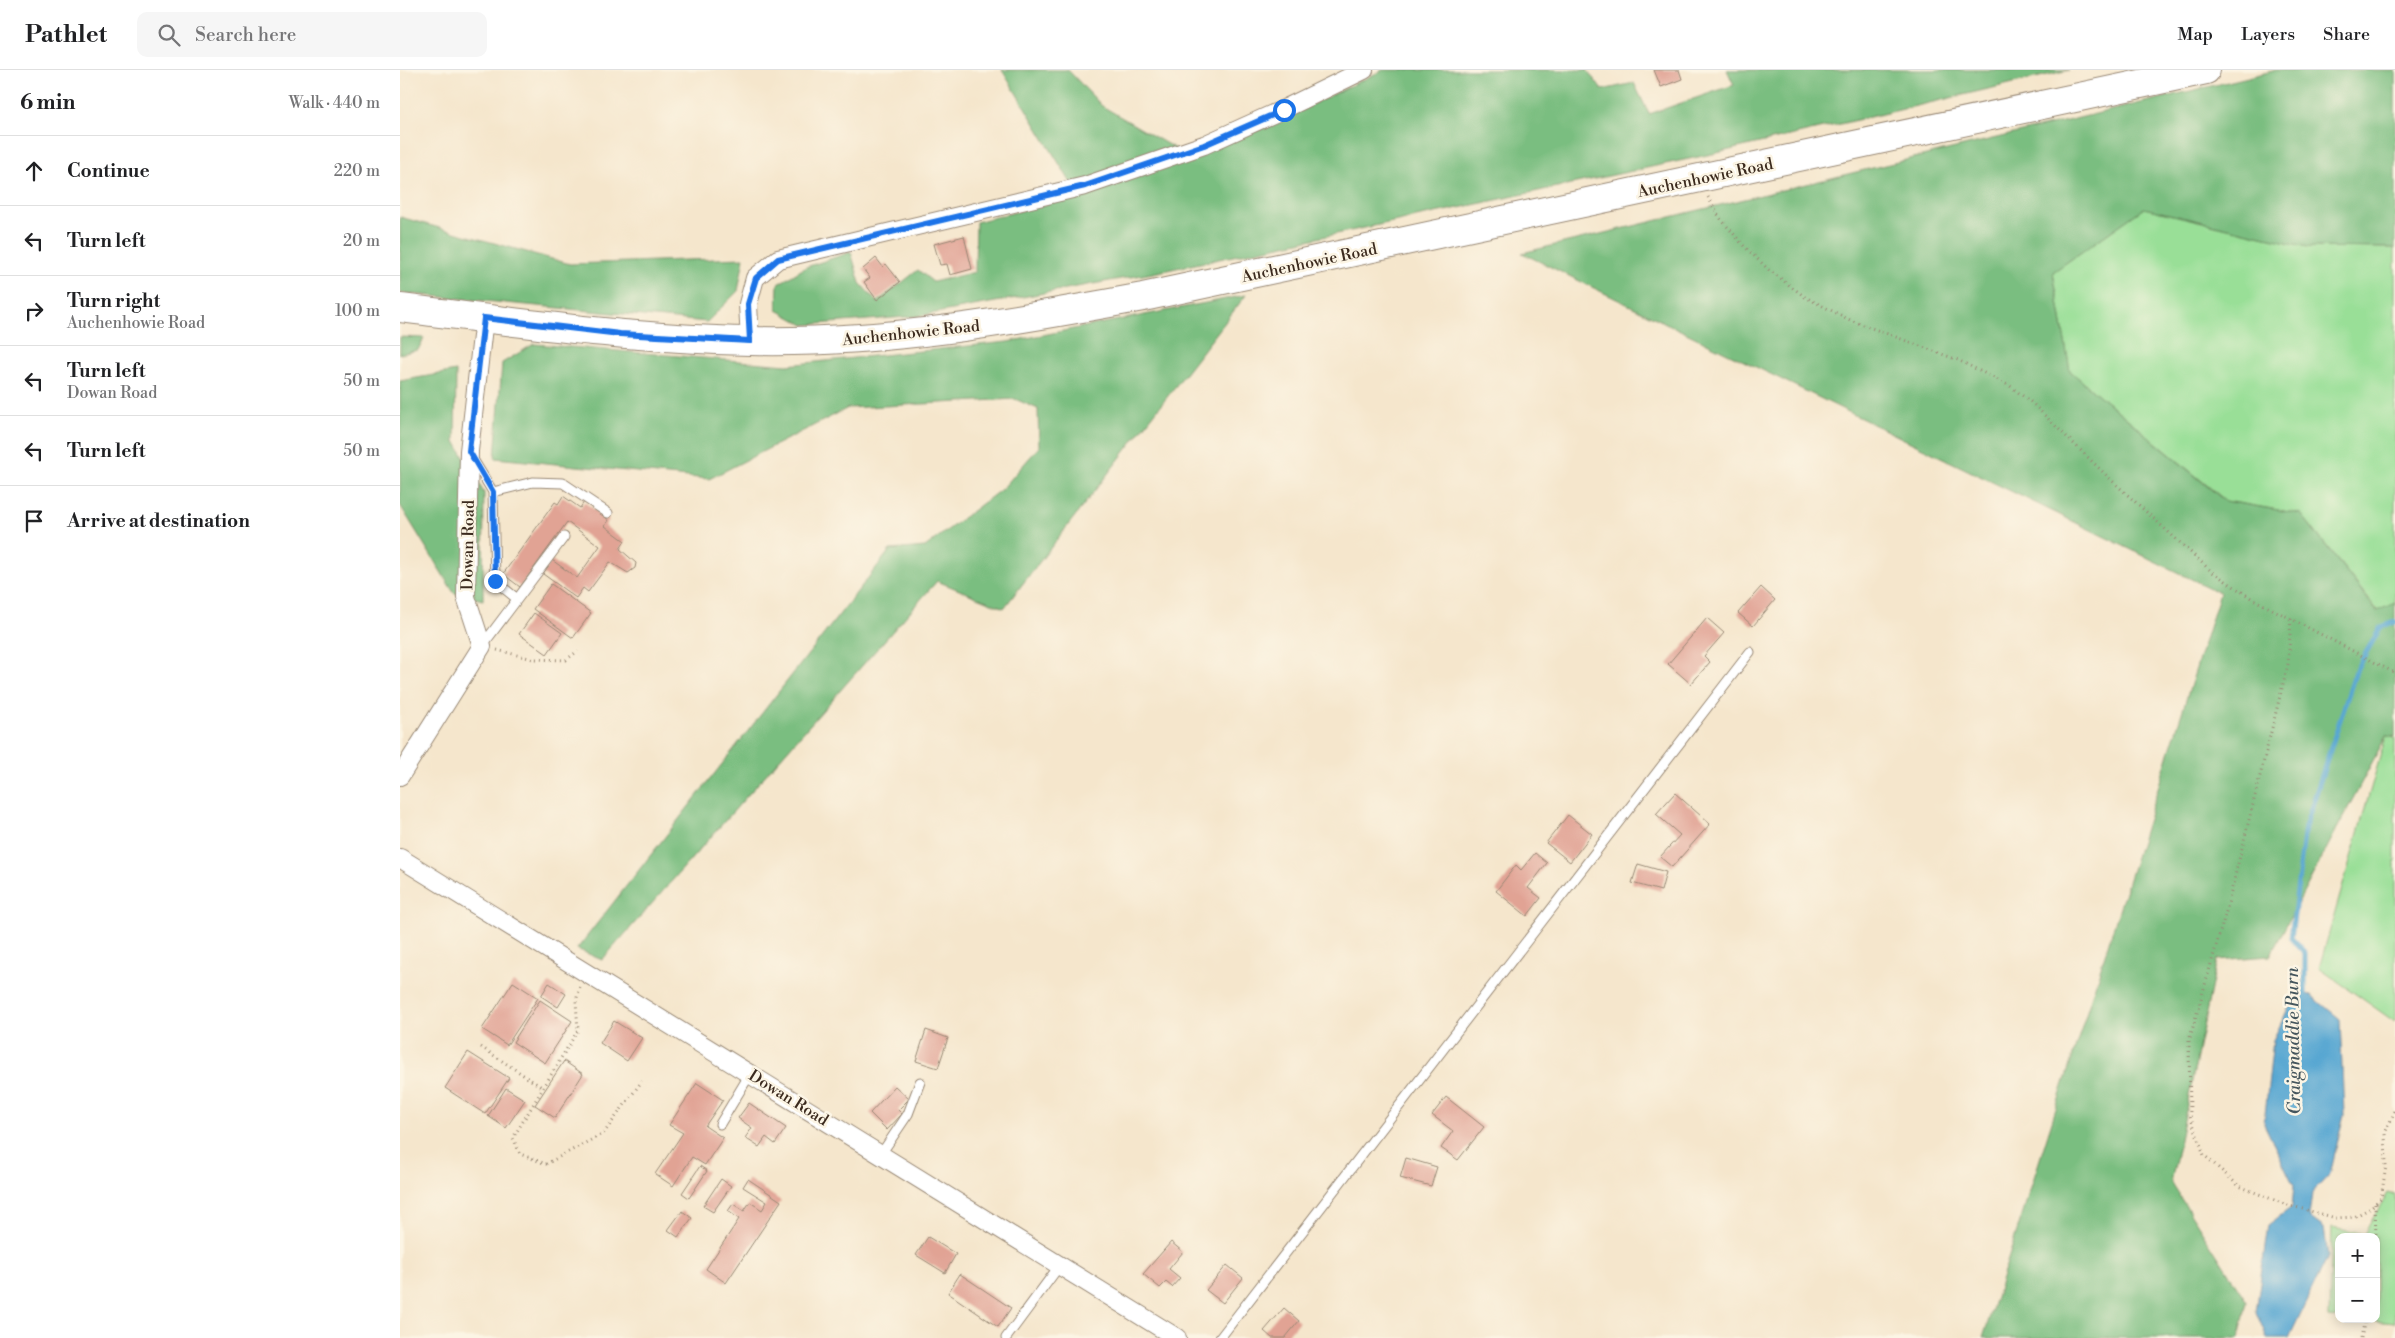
<!DOCTYPE html>
<html lang="en">
<head>
<meta charset="utf-8">
<style>
	body { margin:0; font-family:"Libre Bodoni",serif; background:#f6f6f6; color:#202124 }
	.controls { position:absolute; right:15px; bottom:15px; display:grid; overflow:hidden; border-radius:10px; box-shadow:0 2px 12px #0003 }
	.controls button { width:45px; height:45px; display:grid; place-items:center; padding:0; border:0; border-bottom:1px solid #e0e0e0; background:#fff; color:#202124; font:25px sans-serif }
	.stop { position:absolute; width:15px; height:15px; margin:-11px; border:4px solid #1a73e8; border-radius:50%; background:#fff }
	.stop.end { background:#1a73e8; border-color:#fff; box-shadow:0 1px 5px #0008 }
	.list { margin:0; padding:0; list-style:none }
	h2 { display:flex; justify-content:space-between; align-items:center; height:65px; margin:0; padding:0 20px; font-size:21px }
	h2 small { font-size:16px; font-weight:400; color:#757577 }
	.list li { display:grid; grid-template-columns:32px 1fr auto; gap:15px; align-items:center; box-sizing:border-box; height:70px; padding:0 20px; border-top:1px solid #e0e0e0 }
	.list b { display:block; font-size:19px; white-space:nowrap }
	.list p { margin:0; font-size:16px; white-space:nowrap; color:#757577 }
	.list em { font-size:16px; font-style:normal; color:#757577 }
	.icon { flex:none; width:28px; height:28px; fill:none; stroke:currentColor; stroke-width:2; stroke-linecap:round; stroke-linejoin:round }
	.map { position:relative; flex:none; width:1995px; height:1268px; overflow:hidden }
	header { display:flex; align-items:center; gap:30px; box-sizing:border-box; height:70px; padding:0 25px; background:#fff; border-bottom:1px solid #e0e0e0 }
	header strong { font-size:24px }
	nav { display:flex; gap:28px; margin-inline-start:auto; font-size:18px }
	.search { width:350px; height:45px; background:#f6f6f6; display:flex; align-items:center; gap:12px; box-sizing:border-box; padding:0 18px; border-radius:10px; color:#757577; font-size:19px }
	main { display:flex }
	aside { flex:1; background:#fff }
	.map>svg:first-child { display:block }
	.green { fill:#99df97; stroke:#6a845a }
	.forest { fill:#7abe80; stroke:#5a744f }
	.water { fill:#58a7d2; stroke:#4a6878 }
	.lines { fill:none; stroke-linecap:round; stroke-linejoin:round }
	.stream { stroke:#58a7d2; stroke-width:5 }
	.building { fill:#e1a394 }
	.service-casing { stroke:#988875; stroke-width:11 }
	.minor-casing { stroke:#988875; stroke-width:20 }
	.primary-casing { stroke:#988875; stroke-width:30 }
	.path { stroke:#988875; stroke-width:3; stroke-dasharray:1 4; stroke-linecap:butt }
	.service { stroke:#fff; stroke-width:9 }
	.minor { stroke:#fff; stroke-width:18 }
	.primary { stroke:#fff; stroke-width:28 }
	.route { stroke:#1a73e8; stroke-width:6 }
	.labels { text-anchor:middle; stroke-width:5; stroke-linejoin:round; paint-order:stroke }
	.street-label { font-size:16px; fill:#3b2a1e; stroke:#fcf5e5 }
	.water-label { font-size:18px; font-style:italic; fill:#45565d; stroke:#fcf5e5 }
</style>
</head>
<body>
<header>
<strong>Pathlet</strong>
<div class="search"><svg class="icon" aria-label="search" viewBox="0 0 24 24"><circle cx="10" cy="10" r="6"/><path d="M15 15l6 6"/></svg>Search here</div>
<nav><a>Map</a><a>Layers</a><a>Share</a></nav>
</header>
<main>
<aside>
<h2>6 min<small>Walk · 440 m</small></h2>
<ul class="list">
<li><svg class="icon" aria-label="ahead" viewBox="0 0 24 24"><path d="M12 20V5M6 11l6-6 6 6"/></svg><div><b>Continue</b></div><em>220 m</em></li>
<li><svg class="icon" aria-label="left" viewBox="0 0 24 24"><path d="M17 20v-9H6M10 6l-5 5 5 5"/></svg><div><b>Turn left</b></div><em>20 m</em></li>
<li><svg class="icon" aria-label="right" viewBox="0 0 24 24"><path d="M7 20v-9h11M14 6l5 5-5 5"/></svg><div><b>Turn right</b><p>Auchenhowie Road</p></div><em>100 m</em></li>
<li><svg class="icon" aria-label="left" viewBox="0 0 24 24"><path d="M17 20v-9H6M10 6l-5 5 5 5"/></svg><div><b>Turn left</b><p>Dowan Road</p></div><em>50 m</em></li>
<li><svg class="icon" aria-label="left" viewBox="0 0 24 24"><path d="M17 20v-9H6M10 6l-5 5 5 5"/></svg><div><b>Turn left</b></div><em>50 m</em></li>
<li><svg class="icon" aria-label="arrive" viewBox="0 0 24 24"><path d="M6 21V4h12l-3 4 3 4H6"/></svg><div><b>Arrive at destination</b></div></li>
</ul>
</aside>
<div class="map">
<svg width="1995" height="1268" viewBox="0 0 1995 1268">
	<rect width="100%" height="100%" fill="#fcf5e5"/>
	<filter id="ink" filterUnits="userSpaceOnUse"><feTurbulence type="fractalNoise" baseFrequency=".02" numOctaves="2"/><feDisplacementMap in="SourceGraphic" scale="10" xChannelSelector="R" yChannelSelector="G"/><feConvolveMatrix kernelMatrix="1 2 1 2 8 2 1 2 1" color-interpolation-filters="sRGB"/></filter>
	<filter id="wash" filterUnits="userSpaceOnUse"><feTurbulence type="fractalNoise" baseFrequency=".0096" numOctaves="4" result="noise"/><feDisplacementMap in="SourceGraphic" scale="20" xChannelSelector="R" yChannelSelector="G"/><feGaussianBlur stdDeviation="1.12" result="paint"/><feColorMatrix in="noise" values="0 0 0 0 0 0 0 0 0 0 0 0 0 0 0 0 0 1.4 0 .05"/><feComposite in="paint" operator="in"/></filter>
	<g filter="url(#wash)">
		<rect width="100%" height="100%" fill="#f5e6cc"/>
		<g class="green">
			<polygon points="1744,138 1908,177 1995,178 1995,533 1978,541 1901,444 1826,431 1670,301 1653,202"/>
			<polygon points="1986,666 1995,668 1995,952 1919,898"/>
			<polygon points="1988,1122 1995,1124 1995,1253 1951,1249 1976,1249 1976,1167 1939,1167 1939,1248 1929,1247 1932,1158 1964,1164"/>
		</g>
		<g class="forest">
			<polygon points="602,0 668,0 702,36 791,88 882,49 983,0 1187,0 1202,20 1234,13 1249,44 1334,15 1327,0 1669,0 1317,83 753,203 519,246 404,255 377,240 378,214 406,197 451,182 460,213 477,232 518,200 533,212 575,202 576,152 679,126"/>
			<polygon points="1877,0 1995,0 1995,178 1908,177 1744,138 1653,202 1670,301 1825,431 1901,444 1977,541 1995,533 1995,667 1986,666 1870,886 1817,890 1771,1113 1847,1232 1839,1268 1583,1268 1820,523 1122,183"/>
			<polygon points="0,147 170,194 344,188 338,221 307,252 0,223"/>
			<polygon points="846,225 604,538 537,511 202,890 177,879 490,480 525,477 603,418 639,377 638,339 615,329 448,338 309,409 95,388 102,293 134,274 387,295 607,272"/>
			<polygon points="0,267 24,268 18,280 0,284"/>
			<polygon points="56,301 55,371 84,423 83,530 54,523 0,435 0,311"/>
		</g>
		<polygon class="water" points="1896,922 1911,925 1940,949 1944,1044 1930,1104 1912,1123 1909,1147 1924,1158 1928,1186 1889,1268 1867,1268 1856,1242 1868,1155 1892,1137 1894,1116 1864,1054 1873,970"/>
		<g class="lines">
			<polyline class="stream" points="1905,931 1905,883 1891,868 1905,757 1957,598 1981,557 1995,552"/>
		</g>
		<g id="blocks">
			<g class="building">
				<polygon points="1254,0 1279,0 1282,9 1261,17"/>
				<polygon points="564,166 572,199 550,205 547,194 540,195 534,174"/>
				<polygon points="476,188 483,197 486,194 500,212 477,230 464,212 470,208 463,199"/>
				<polygon points="163,426 180,438 184,432 209,450 205,456 225,471 220,479 236,493 235,498 228,503 210,492 188,522 183,518 176,528 143,504 152,490 177,508 200,476 167,452 120,517 103,504 155,432 158,434"/>
				<polygon points="151,514 191,543 173,568 133,539"/>
				<polygon points="1361,517 1375,530 1353,556 1338,543"/>
				<polygon points="134,543 162,563 147,584 119,564"/>
				<polygon points="1307,548 1324,563 1304,586 1310,592 1291,614 1268,594"/>
				<polygon points="1275,723 1310,754 1272,797 1260,787 1280,765 1256,744"/>
				<polygon points="1168,745 1192,764 1170,792 1146,773"/>
				<polygon points="1135,783 1147,793 1128,818 1141,828 1127,846 1096,821 1116,795 1121,800"/>
				<polygon points="1238,794 1266,802 1261,821 1232,813"/>
				<polygon points="113,912 138,928 107,975 82,959"/>
				<polygon points="149,913 166,924 158,937 141,926"/>
				<polygon points="140,930 172,951 145,993 113,972"/>
				<polygon points="214,951 242,968 227,991 200,973"/>
				<polygon points="526,960 548,968 538,998 516,991"/>
				<polygon points="68,982 109,1008 85,1044 45,1018"/>
				<polygon points="164,991 183,1004 155,1048 135,1035"/>
				<polygon points="297,1013 323,1030 305,1056 323,1068 305,1095 292,1087 273,1116 255,1104 283,1063 269,1055"/>
				<polygon points="495,1016 509,1029 498,1040 502,1044 487,1060 470,1043"/>
				<polygon points="106,1018 125,1030 106,1058 88,1046"/>
				<polygon points="1046,1027 1084,1057 1058,1090 1041,1078 1053,1061 1032,1045"/>
				<polygon points="349,1033 386,1058 375,1074 366,1067 359,1077 345,1068 352,1058 338,1048"/>
				<polygon points="1006,1088 1037,1097 1031,1116 1000,1108"/>
				<polygon points="300,1096 307,1101 289,1128 282,1123"/>
				<polygon points="321,1109 331,1116 313,1142 303,1136"/>
				<polygon points="348,1109 381,1131 326,1213 306,1199 339,1149 328,1141 333,1134 344,1141 350,1132 362,1140 367,1132 343,1117"/>
				<polygon points="282,1141 292,1148 278,1167 268,1160"/>
				<polygon points="528,1167 556,1184 545,1203 516,1185"/>
				<polygon points="771,1172 783,1182 769,1199 780,1208 772,1217 766,1212 760,1218 743,1204"/>
				<polygon points="827,1195 843,1208 823,1233 806,1220"/>
				<polygon points="560,1204 611,1238 598,1257 548,1223"/>
				<polygon points="884,1238 899,1251 885,1268 872,1268 864,1261"/>
			</g>
		</g>
	</g>
	<g filter="url(#ink)">
		<use href="#blocks" fill-opacity="0" stroke="#988875" stroke-width="1"/>
		<g class="lines">
			<g class="service-casing">
				<g id="service">
					<polyline points="71,386 93,422 95,511 116,528"/>
					<polyline points="93,422 133,412 163,413 208,443"/>
					<polyline points="82,576 164,467"/>
					<polyline points="320,1054 350,1004"/>
					<polyline points="481,1084 508,1044 520,1012"/>
					<polyline points="606,1268 660,1195"/>
					<polyline points="820,1268 1350,582"/>
				</g>
			</g>
			<g class="minor-casing">
				<g id="minor">
					<polyline points="350,271 348,234 355,208 378,189 685,116 804,75 884,39 964,0"/>
					<polyline points="0,706 82,576 66,527 69,381 84,248"/>
					<polyline points="0,788 777,1268"/>
				</g>
			</g>
			<g class="primary-casing">
				<path id="primary" d="M0,238C116,252 233,269 350,271C483,274 613,251 743,227L1806,0"/>
			</g>
			<g class="path">
				<polyline points="1308,127 1320,148 1344,176 1369,200 1405,227 1450,250 1558,290 1610,316 1632,333 1707,406 1811,501 1851,528 1995,603"/>
				<polyline points="1891,549 1888,594 1827,838 1789,971 1790,1045 1804,1085 1839,1116 1884,1134 1936,1148 1954,1147 1969,1139 1981,1128 1986,1096 1985,1063 1995,1041"/>
				<polyline points="97,580 133,589 166,590 178,581"/>
				<polyline points="180,917 176,931 178,960 113,1068 120,1084 146,1094 204,1063 242,1011"/>
				<polyline points="81,977 143,1018"/>
				<polyline points="1975,1133 1976,1167"/>
				<polyline points="1976,1168 1976,1197"/>
				<polyline points="1961,1268 1965,1249"/>
			</g>
			<use href="#service" class="service"/>
			<use href="#minor" class="minor"/>
			<use href="#primary" class="primary"/>
		</g>
	</g>
	<g class="lines" filter="url(#ink)">
		<polyline class="route" points="95,511 93,422 69,381 84,248 220,264 350,271 348,234 356,208 378,189 685,116 804,75 884,40"/>
	</g>
	<g class="labels">
		<g class="street-label">
			<text transform="translate(1305 107) rotate(-12)" y="6">Auchenhowie Road</text>
			<text transform="translate(909 192) rotate(-12)" y="6">Auchenhowie Road</text>
			<text transform="translate(511 262) rotate(-6)" y="6">Auchenhowie Road</text>
			<text transform="translate(67 475) rotate(-89)" y="6">Dowan Road</text>
			<text transform="translate(389 1027) rotate(32)" y="6">Dowan Road</text>
		</g>
		<g class="water-label">
			<text transform="translate(1893 971) rotate(-91)" y="6">Craigmaddie Burn</text>
		</g>
	</g>
</svg>
<div class="controls">
<button>+</button>
<button>−</button>
</div>
<div class="stop" style="left:884px;top:40px"></div>
<div class="stop end" style="left:95px;top:511px"></div>
</div>
</main>
</body>
</html>
